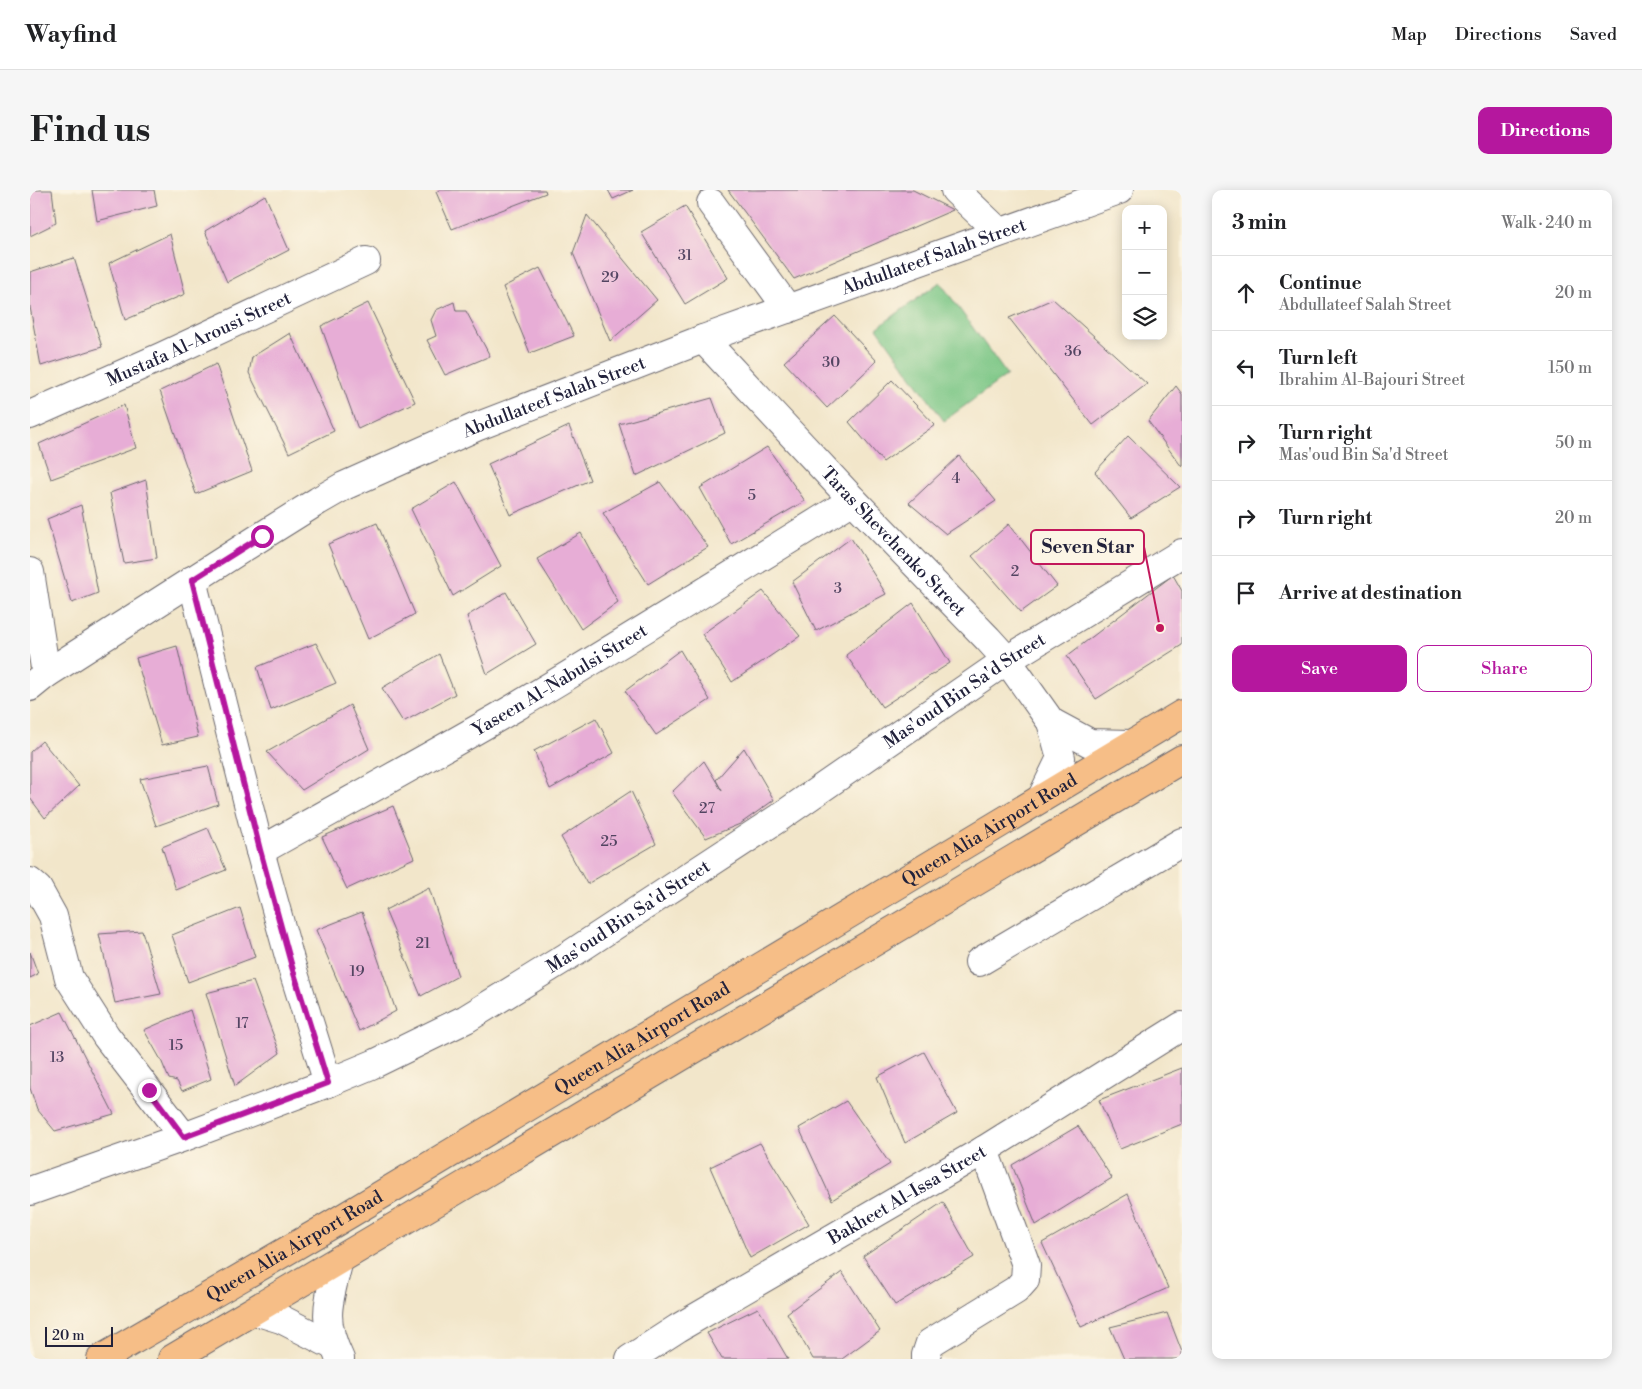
<!DOCTYPE html>
<html lang="en">
<head>
<meta charset="utf-8">
<style>
	body { margin:0; font-family:"Libre Bodoni",serif; background:#f6f6f6; color:#202124 }
	.controls { position:absolute; right:15px; top:15px; display:grid; overflow:hidden; border-radius:10px; box-shadow:0 2px 12px #0003 }
	.controls button { width:45px; height:45px; display:grid; place-items:center; padding:0; border:0; border-bottom:1px solid #e0e0e0; background:#fff; color:#202124; font:25px sans-serif }
	.scale { position:absolute; left:15px; bottom:12px; width:68px; box-sizing:border-box; padding-left:5px; border:2px solid #22223b; border-top:0; font-size:14px; line-height:18px; white-space:nowrap; color:#22223b; -webkit-text-stroke:4px #fcf5e5; paint-order:stroke }
	.stop { position:absolute; width:15px; height:15px; margin:-11px; border:4px solid #b5179e; border-radius:50%; background:#fff }
	.stop.end { background:#b5179e; border-color:#fff; box-shadow:0 1px 5px #0008 }
	.list { margin:0; padding:0; list-style:none }
	h2 { display:flex; justify-content:space-between; align-items:center; height:65px; margin:0; padding:0 20px; font-size:21px }
	h2 small { font-size:16px; font-weight:400; color:#757577 }
	.list li { display:grid; grid-template-columns:32px 1fr auto; gap:15px; align-items:center; box-sizing:border-box; height:75px; padding:0 20px; border-top:1px solid #e0e0e0 }
	.list b { display:block; font-size:19px; white-space:nowrap }
	.list p { margin:0; font-size:16px; white-space:nowrap; color:#757577 }
	.list em { font-size:16px; font-style:normal; color:#757577 }
	.actions { display:flex; gap:10px; padding:15px 20px }
	.actions a { flex:1; padding:11px 0; border:1px solid #b5179e; border-radius:10px; text-align:center; font-size:18px; color:#b5179e }
	.actions .main { background:#b5179e; color:#fff }
	.icon { flex:none; width:28px; height:28px; fill:none; stroke:currentColor; stroke-width:2; stroke-linecap:round; stroke-linejoin:round }
	.map { position:relative; flex:none; width:1152px; height:1169px; overflow:hidden; border-radius:10px }
	header { display:flex; align-items:center; gap:30px; box-sizing:border-box; height:70px; padding:0 25px; background:#fff; border-bottom:1px solid #e0e0e0 }
	header strong { font-size:24px }
	nav { display:flex; gap:28px; margin-inline-start:auto; font-size:18px }
	.intro { display:flex; align-items:center; justify-content:space-between; box-sizing:border-box; height:120px; padding:0 30px }
	h1 { margin:0; font-size:35px }
	.button { padding:12px 22px; border-radius:10px; background:#b5179e; color:#fff; font-size:18px; font-weight:700 }
	main { display:flex; gap:30px; padding:0 30px }
	aside { flex:1; background:#fff; border-radius:10px; box-shadow:0 2px 12px #0003 }
	.map>svg:first-child { display:block }
	.green { fill:#7ac685; stroke:#4e7460 }
	.building { fill:#e7add6 }
	.lines { fill:none; stroke-linecap:round; stroke-linejoin:round }
	.minor-casing { stroke:#6b676d; stroke-width:30 }
	.highway-casing { stroke:#6b676d; stroke-width:30 }
	.minor { stroke:#fff; stroke-width:28 }
	.highway { stroke:#f6be87; stroke-width:28 }
	.route { stroke:#b5179e; stroke-width:6 }
	.labels { text-anchor:middle; stroke-width:5; stroke-linejoin:round; paint-order:stroke }
	.number-label { font-size:15px; fill:#534562 }
	.street-label { font-size:18px; fill:#22223b; stroke:#fcf5e5 }
	.leader { fill:none; stroke:#c2185b; stroke-width:2 }
	.callout-dot { fill:#c2185b; stroke:#fcf5e5; stroke-width:2 }
	.callout { fill:#fcf5e5; stroke:#c2185b; stroke-width:2 }
	.callout-label { font-size:19px; text-anchor:middle; font-weight:bold; fill:#22223b }
</style>
</head>
<body>
<header>
<strong>Wayfind</strong>
<nav><a>Map</a><a>Directions</a><a>Saved</a></nav>
</header>
<div class="intro"><h1>Find us</h1><a class="button">Directions</a></div>
<main>
<div class="map">
<svg width="1152" height="1169" viewBox="0 0 1152 1169">
	<rect width="100%" height="100%" fill="#fcf5e5"/>
	<filter id="ink" filterUnits="userSpaceOnUse"><feTurbulence type="fractalNoise" baseFrequency=".02" numOctaves="2"/><feDisplacementMap in="SourceGraphic" scale="10" xChannelSelector="R" yChannelSelector="G"/><feConvolveMatrix kernelMatrix="1 2 1 2 8 2 1 2 1" color-interpolation-filters="sRGB"/></filter>
	<filter id="wash" filterUnits="userSpaceOnUse"><feTurbulence type="fractalNoise" baseFrequency=".0096" numOctaves="4" result="noise"/><feDisplacementMap in="SourceGraphic" scale="20" xChannelSelector="R" yChannelSelector="G"/><feGaussianBlur stdDeviation="1.12" result="paint"/><feColorMatrix in="noise" values="0 0 0 0 0 0 0 0 0 0 0 0 0 0 0 0 0 1.4 0 .05"/><feComposite in="paint" operator="in"/></filter>
	<g filter="url(#wash)">
		<rect width="100%" height="100%" fill="#f2e6ca"/>
		<polygon class="green" points="910,92 977,185 914,231 847,138"/>
		<g id="blocks">
			<g class="building">
				<polygon points="0,0 22,0 26,33 0,46"/>
				<polygon points="62,0 124,0 127,16 67,31"/>
				<polygon points="409,0 515,0 516,3 422,39 406,2"/>
				<polygon points="578,0 603,0 583,9"/>
				<polygon points="698,0 883,0 923,20 764,89"/>
				<polygon points="235,5 259,60 197,92 175,41"/>
				<polygon points="655,16 698,88 655,114 611,42"/>
				<polygon points="557,25 627,110 580,151 543,63"/>
				<polygon points="140,44 155,104 95,130 79,73"/>
				<polygon points="44,68 72,157 11,176 0,117 0,82"/>
				<polygon points="510,78 544,146 500,163 473,97"/>
				<polygon points="1023,109 1117,194 1063,235 979,128"/>
				<polygon points="424,112 426,121 436,121 460,166 415,185 397,150 406,146 401,130 406,120"/>
				<polygon points="338,113 385,212 328,239 291,136"/>
				<polygon points="805,126 847,171 797,218 754,172"/>
				<polygon points="260,143 304,241 259,263 219,183 222,167"/>
				<polygon points="186,174 222,281 166,304 130,201"/>
				<polygon points="862,190 905,235 853,272 819,232"/>
				<polygon points="1146,196 1152,204 1152,277 1118,231"/>
				<polygon points="682,208 695,243 606,286 589,234"/>
				<polygon points="94,215 106,258 21,289 9,254"/>
				<polygon points="539,236 560,290 480,325 458,274"/>
				<polygon points="1098,246 1150,297 1101,328 1065,282"/>
				<polygon points="737,257 775,311 701,354 670,298"/>
				<polygon points="929,266 966,311 916,344 879,313"/>
				<polygon points="116,290 127,368 94,373 80,303"/>
				<polygon points="426,292 471,376 423,406 381,319"/>
				<polygon points="630,292 678,357 618,394 573,323"/>
				<polygon points="51,315 68,403 42,413 17,329"/>
				<polygon points="347,333 385,424 338,449 298,354"/>
				<polygon points="979,334 1027,396 991,422 942,366"/>
				<polygon points="551,343 588,412 551,439 507,369"/>
				<polygon points="821,348 856,404 786,441 762,392"/>
				<polygon points="1143,385 1152,401 1152,455 1066,509 1037,466"/>
				<polygon points="733,401 770,446 702,492 672,444"/>
				<polygon points="476,402 506,454 457,484 437,426"/>
				<polygon points="883,413 920,473 852,517 816,465"/>
				<polygon points="286,453 306,493 241,520 227,477"/>
				<polygon points="147,456 168,547 132,555 106,468"/>
				<polygon points="650,460 680,510 626,545 595,501"/>
				<polygon points="409,464 425,504 373,532 352,498"/>
				<polygon points="320,515 339,559 272,600 237,562"/>
				<polygon points="566,528 584,563 520,599 504,561"/>
				<polygon points="12,551 49,596 15,628 0,608 0,562"/>
				<polygon points="714,558 744,610 710,634 676,648 642,602 674,571 692,601 686,590"/>
				<polygon points="178,576 188,614 126,636 110,589"/>
				<polygon points="601,601 626,654 557,694 531,647"/>
				<polygon points="363,616 384,668 317,699 292,647"/>
				<polygon points="178,638 196,680 146,700 132,657"/>
				<polygon points="399,698 428,786 391,806 355,720"/>
				<polygon points="210,718 225,767 158,792 142,745"/>
				<polygon points="332,722 366,821 329,841 286,740"/>
				<polygon points="112,741 131,804 85,813 69,744"/>
				<polygon points="0,762 8,784 0,788"/>
				<polygon points="223,791 250,863 205,896 176,803"/>
				<polygon points="160,820 181,889 152,901 147,891 139,889 131,870 114,840"/>
				<polygon points="32,822 84,924 25,941 7,919 0,898 0,836"/>
				<polygon points="894,862 927,923 875,953 847,887"/>
				<polygon points="1152,878 1152,934 1090,959 1069,910"/>
				<polygon points="816,911 860,974 802,1010 769,938"/>
				<polygon points="1048,936 1082,988 1006,1035 982,975"/>
				<polygon points="730,953 779,1034 720,1068 680,977"/>
				<polygon points="1098,1004 1138,1098 1051,1137 1012,1053"/>
				<polygon points="913,1012 944,1067 865,1115 833,1066"/>
				<polygon points="812,1082 850,1141 812,1169 783,1169 757,1123"/>
				<polygon points="728,1118 758,1169 692,1169 677,1143"/>
				<polygon points="1137,1123 1152,1162 1152,1169 1094,1169 1080,1137"/>
			</g>
		</g>
	</g>
	<g filter="url(#ink)">
		<use href="#blocks" fill-opacity="0" stroke="#6b676d" stroke-width="1"/>
		<g class="lines">
			<g class="minor-casing">
				<g id="minor">
					<polyline points="925,0 969,42"/>
					<polyline points="681,13 758,119"/>
					<path id="s1" d="M673,149L823,310L958,449L977,470L1021,532L1031,568L1012,607"/>
					<path id="s2" d="M0,225L133,166L336,71"/>
					<polyline points="0,382 16,484"/>
					<polyline points="162,390 230,661 262,777 298,893"/>
					<path id="s3" d="M0,497L16,484L232,346L288,311L314,296L446,237L673,149L1089,0"/>
					<polyline points="1021,532 1060,553 1101,554"/>
					<path id="s4" d="M230,661C315,613 400,567 484,518C598,450 710,380 823,310"/>
					<polyline points="0,692 8,699 23,726 39,788 76,846 154,947"/>
					<polyline points="949,772 1152,652"/>
					<path id="s5" d="M0,1001L154,947L298,893L346,873L436,829L538,766L747,629L977,470L1152,363"/>
					<path d="M309,1070C299,1111 290,1128 310,1169"/>
					<polyline points="225,1121 251,1129 304,1156"/>
					<path id="s6" d="M600,1169L648,1138L954,960L1152,836"/>
					<polyline points="896,1169 896,1165 900,1153 986,1100 995,1090 996,1075 954,960"/>
				</g>
			</g>
			<g class="highway-casing">
				<g id="highway">
					<path id="s7" d="M71,1169L301,1035L1152,524"/>
					<polyline points="142,1169 1152,569"/>
				</g>
			</g>
			<use href="#minor" class="minor"/>
			<use href="#highway" class="highway"/>
		</g>
	</g>
	<g class="lines" filter="url(#ink)">
		<polyline class="route" points="119,900 154,947 298,893 262,777 230,660 162,390 232,346"/>
	</g>
	<g class="labels">
		<g class="number-label">
			<text x="655" y="70">31</text>
			<text x="580" y="92">29</text>
			<text x="1043" y="166">36</text>
			<text x="801" y="177">30</text>
			<text x="926" y="293">4</text>
			<text x="722" y="310">5</text>
			<text x="985" y="386">2</text>
			<text x="808" y="403">3</text>
			<text x="677" y="623">27</text>
			<text x="579" y="656">25</text>
			<text x="393" y="758">21</text>
			<text x="327" y="786">19</text>
			<text x="212" y="838">17</text>
			<text x="146" y="860">15</text>
			<text x="27" y="872">13</text>
		</g>
		<g class="street-label">
			<text dy="6" stroke="none"><textPath href="#s3" startOffset="1006">Abdullateef Salah Street</textPath></text>
			<text dy="6" stroke="none"><textPath href="#s2" startOffset="185">Mustafa Al-Arousi Street</textPath></text>
			<text dy="6" stroke="none"><textPath href="#s3" startOffset="601">Abdullateef Salah Street</textPath></text>
			<text dy="6" stroke="none"><textPath href="#s1" startOffset="278">Taras Shevchenko Street</textPath></text>
			<text dy="6" stroke="none"><textPath href="#s4" startOffset="345">Yaseen Al-Nabulsi Street</textPath></text>
			<text dy="6" stroke="none"><textPath href="#s5" startOffset="1066">Mas'oud Bin Sa'd Street</textPath></text>
			<text dy="6" stroke="none"><textPath href="#s7" startOffset="1034">Queen Alia Airport Road</textPath></text>
			<text dy="6" stroke="none"><textPath href="#s5" startOffset="661">Mas'oud Bin Sa'd Street</textPath></text>
			<text dy="6" stroke="none"><textPath href="#s7" startOffset="629">Queen Alia Airport Road</textPath></text>
			<text dy="6" stroke="none"><textPath href="#s6" startOffset="322">Bakheet Al-Issa Street</textPath></text>
			<text dy="6" stroke="none"><textPath href="#s7" startOffset="224">Queen Alia Airport Road</textPath></text>
		</g>
	</g>
	<path class="leader" d="M1130 438L1114 357"/>
	<circle class="callout-dot" cx="1130" cy="438" r="5"/>
	<rect class="callout" x="1001" y="340" width="113" height="34" rx="5"/>
	<g class="callout-label">
		<text x="1058" y="363">Seven Star</text>
	</g>
</svg>
<div class="controls">
<button>+</button>
<button>−</button>
<button><svg class="icon" aria-label="layers" viewBox="0 0 24 24"><path d="M12 4l9 5-9 5-9-5zM3 14l9 5 9-5"/></svg></button>
</div>
<div class="scale">20 m</div>
<div class="stop" style="left:232px;top:346px"></div>
<div class="stop end" style="left:119px;top:900px"></div>
</div>
<aside>
<h2>3 min<small>Walk · 240 m</small></h2>
<ul class="list">
<li><svg class="icon" aria-label="ahead" viewBox="0 0 24 24"><path d="M12 20V5M6 11l6-6 6 6"/></svg><div><b>Continue</b><p>Abdullateef Salah Street</p></div><em>20 m</em></li>
<li><svg class="icon" aria-label="left" viewBox="0 0 24 24"><path d="M17 20v-9H6M10 6l-5 5 5 5"/></svg><div><b>Turn left</b><p>Ibrahim Al-Bajouri Street</p></div><em>150 m</em></li>
<li><svg class="icon" aria-label="right" viewBox="0 0 24 24"><path d="M7 20v-9h11M14 6l5 5-5 5"/></svg><div><b>Turn right</b><p>Mas'oud Bin Sa'd Street</p></div><em>50 m</em></li>
<li><svg class="icon" aria-label="right" viewBox="0 0 24 24"><path d="M7 20v-9h11M14 6l5 5-5 5"/></svg><div><b>Turn right</b></div><em>20 m</em></li>
<li><svg class="icon" aria-label="arrive" viewBox="0 0 24 24"><path d="M6 21V4h12l-3 4 3 4H6"/></svg><div><b>Arrive at destination</b></div></li>
</ul>
<div class="actions"><a class="main">Save</a><a>Share</a></div>
</aside>
</main>
</body>
</html>
